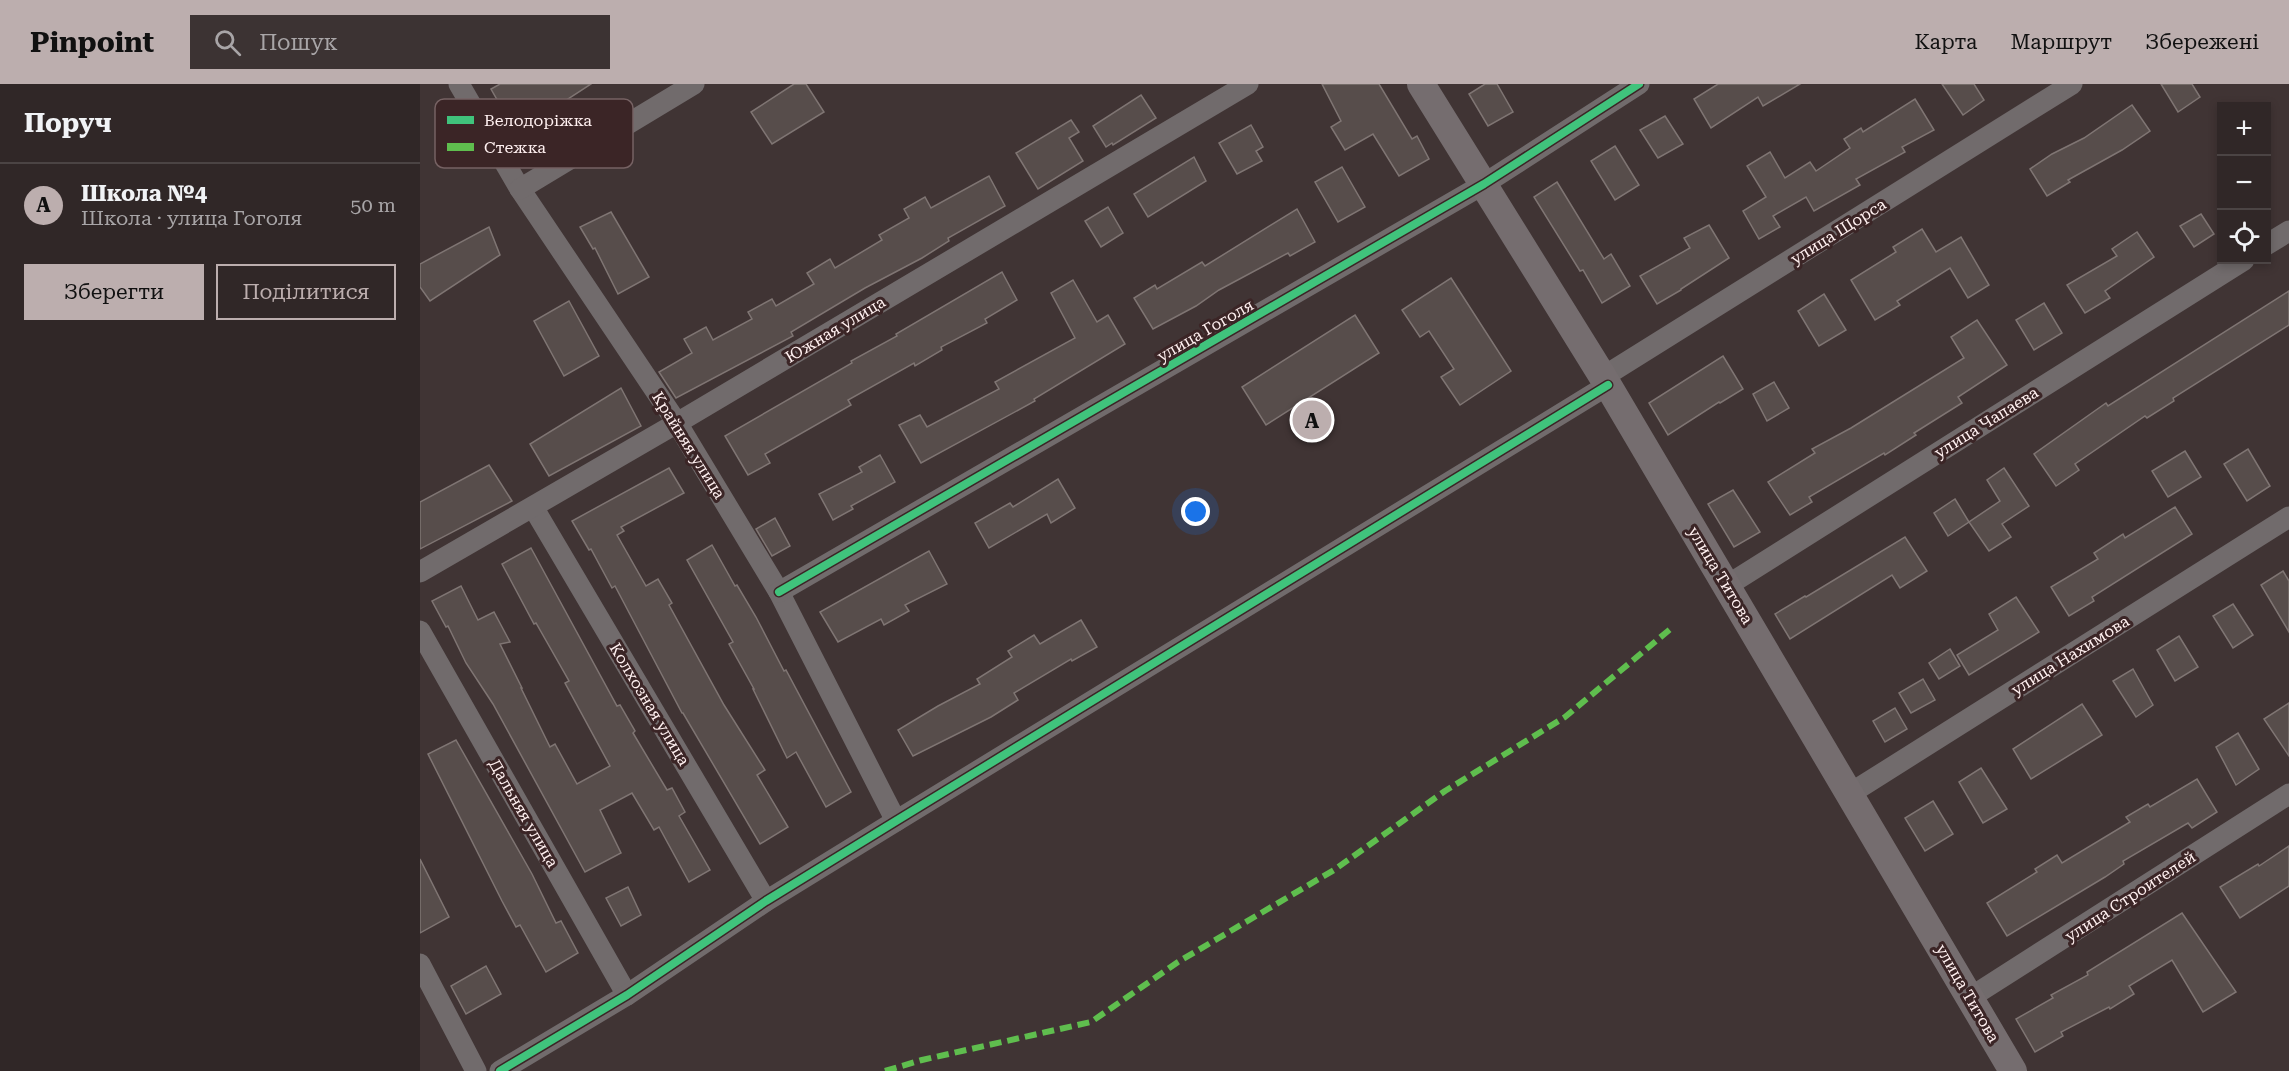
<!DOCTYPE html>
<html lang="uk">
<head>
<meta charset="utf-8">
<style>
	body { margin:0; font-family:"Roboto Serif",serif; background:#3c3333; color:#f1f3f6 }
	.controls { position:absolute; right:18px; top:18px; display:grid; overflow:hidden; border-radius:0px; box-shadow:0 3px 9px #0003 }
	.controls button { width:54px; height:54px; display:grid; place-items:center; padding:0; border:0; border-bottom:2px solid #4b4444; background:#302727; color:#f1f3f6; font:30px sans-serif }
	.you { position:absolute; left:776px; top:428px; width:21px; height:21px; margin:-15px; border:4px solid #fff; border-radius:50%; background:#1a73e8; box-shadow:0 0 0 9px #1a73e833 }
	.badge { display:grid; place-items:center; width:39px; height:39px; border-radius:50%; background:#bcaeae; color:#111; font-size:20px; font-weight:700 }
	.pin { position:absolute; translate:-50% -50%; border:3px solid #fff; box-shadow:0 2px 6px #0006 }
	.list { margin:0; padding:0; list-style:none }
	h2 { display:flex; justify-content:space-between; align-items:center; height:78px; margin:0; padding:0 24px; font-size:26px }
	h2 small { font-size:20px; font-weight:400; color:#a8a5a7 }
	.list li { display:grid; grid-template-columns:39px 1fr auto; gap:18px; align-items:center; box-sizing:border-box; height:84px; padding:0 24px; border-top:2px solid #4b4444 }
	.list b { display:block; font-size:22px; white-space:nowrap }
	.list p { margin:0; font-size:20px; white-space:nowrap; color:#a8a5a7 }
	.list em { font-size:20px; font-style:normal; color:#a8a5a7 }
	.actions { display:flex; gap:12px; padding:18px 24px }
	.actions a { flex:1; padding:14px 0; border:2px solid #bcaeae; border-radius:0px; text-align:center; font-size:21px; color:#bcaeae }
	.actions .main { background:#bcaeae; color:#111 }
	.icon { flex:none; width:33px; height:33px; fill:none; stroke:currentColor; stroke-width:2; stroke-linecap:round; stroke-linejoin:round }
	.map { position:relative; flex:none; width:1869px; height:987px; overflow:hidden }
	header { display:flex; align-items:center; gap:36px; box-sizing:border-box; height:84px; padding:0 30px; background:#bcaeae; color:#111 }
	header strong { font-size:28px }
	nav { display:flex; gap:33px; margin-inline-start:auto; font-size:21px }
	.search { width:420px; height:54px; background:#3c3333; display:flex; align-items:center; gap:15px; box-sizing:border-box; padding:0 21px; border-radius:0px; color:#a8a5a7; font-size:22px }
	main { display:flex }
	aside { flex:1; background:#302727 }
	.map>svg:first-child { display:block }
	.building { fill:#574d4b; stroke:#7f7573; stroke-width:1.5 }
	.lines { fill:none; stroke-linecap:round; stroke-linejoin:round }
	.street { stroke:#716b6c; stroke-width:21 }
	.secondary { stroke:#756d6f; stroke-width:28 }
	.quiet { stroke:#5fbe4e; stroke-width:6; stroke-dasharray:12 6; stroke-linecap:butt }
	.cycleway-casing { stroke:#3b2526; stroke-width:11 }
	.cycleway { stroke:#40c37c; stroke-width:8 }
	.labels { text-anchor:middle; stroke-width:6; stroke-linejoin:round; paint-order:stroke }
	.street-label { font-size:16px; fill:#fff0f0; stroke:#3b2526 }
	.key { fill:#3b2526; stroke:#766263; stroke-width:1.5 }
	.key-label { font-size:16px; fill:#fff0f0 }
</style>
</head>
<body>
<header>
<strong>Pinpoint</strong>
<div class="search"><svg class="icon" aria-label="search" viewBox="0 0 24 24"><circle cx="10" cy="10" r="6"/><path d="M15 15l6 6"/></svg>Пошук</div>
<nav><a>Карта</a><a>Маршрут</a><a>Збережені</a></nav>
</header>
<main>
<aside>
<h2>Поруч<small></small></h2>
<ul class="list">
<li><span class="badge">A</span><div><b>Школа №4</b><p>Школа · улица Гоголя</p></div><em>50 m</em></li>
</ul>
<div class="actions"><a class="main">Зберегти</a><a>Поділитися</a></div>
</aside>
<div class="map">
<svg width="1869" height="987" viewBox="0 0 1869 987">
	<rect width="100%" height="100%" fill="#403434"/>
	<g class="building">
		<polygon points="80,0 171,0 96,49 71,5"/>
		<polygon points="374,0 386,0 404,28 352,60 331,28"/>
		<polygon points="902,0 959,0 992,55 997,52 1009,75 979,92 953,50 925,66 911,43 921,37"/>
		<polygon points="1065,0 1077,0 1093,28 1068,42 1049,10"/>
		<polygon points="1298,0 1380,0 1343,22 1338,13 1291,44 1274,15"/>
		<polygon points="1522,0 1554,0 1564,16 1543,31"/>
		<polygon points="1741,0 1772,0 1780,13 1758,28"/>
		<polygon points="721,11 736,34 693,61 692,59 686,63 673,42"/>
		<polygon points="1495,15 1514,46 1482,63 1485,68 1436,95 1440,101 1394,127 1386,113 1353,132 1360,143 1339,155 1323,127 1346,113 1327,82 1350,68 1365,94 1390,78 1396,87 1430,64 1424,55 1441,44 1443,48"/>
		<polygon points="1712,21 1730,47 1702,66 1648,96 1650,98 1627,112 1610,85 1632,70 1664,54"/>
		<polygon points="1245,32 1263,60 1238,74 1220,46"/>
		<polygon points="651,36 659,48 649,54 663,77 618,105 596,69"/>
		<polygon points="831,41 843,63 836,67 842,77 817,90 799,59"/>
		<polygon points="1195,62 1219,101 1195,116 1171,77"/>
		<polygon points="774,73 786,97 728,133 714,110"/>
		<polygon points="922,83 945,123 918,138 895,98"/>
		<polygon points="569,92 585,122 528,154 529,157 502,174 445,204 371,248 373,252 256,314 239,288 272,269 264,255 286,243 293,256 332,235 328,228 352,215 356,222 394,200 387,189 410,175 415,184 462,156 459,151 489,134 484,125 505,113 511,124"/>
		<polygon points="1137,98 1184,175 1191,170 1210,202 1182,219 1163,186 1160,187 1114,113"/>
		<polygon points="688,123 703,149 681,163 665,137"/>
		<polygon points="877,125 895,158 870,172 868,169 799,206 776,222 733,245 714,214 735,201 737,205 782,178 785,182"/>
		<polygon points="191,128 229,193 198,210 175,164 173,165 160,143"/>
		<polygon points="1781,130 1794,150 1774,163 1760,142"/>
		<polygon points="1289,141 1309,174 1261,205 1261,206 1237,220 1220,192 1270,164 1264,154"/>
		<polygon points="69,143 80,171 10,217 0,203 0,180"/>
		<polygon points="1502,145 1516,168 1541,153 1569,201 1548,214 1530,184 1477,217 1480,221 1455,236 1431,196 1476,168 1473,163"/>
		<polygon points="1717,148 1734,173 1685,207 1690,214 1665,229 1647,201 1697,172 1692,165"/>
		<polygon points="582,188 597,216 565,235 567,239 521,263 522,266 495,282 494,279 428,316 431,321 345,370 350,379 328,391 305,352 432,279 431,277 477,252 476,250"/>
		<polygon points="1031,194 1091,287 1040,321 1021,293 1034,285 1009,247 1000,253 982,226"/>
		<polygon points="653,196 677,238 688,231 705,260 614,315 615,317 501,379 479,341 500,331 507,343 579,305 575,298 655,254 631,209"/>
		<polygon points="1869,207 1869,241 1753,314 1754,317 1727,334 1725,332 1655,380 1659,386 1636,402 1614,370 1686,319 1688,322"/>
		<polygon points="1404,210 1426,246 1399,262 1378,227"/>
		<polygon points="149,217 179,272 144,292 114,237"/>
		<polygon points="1624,219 1642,249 1614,266 1596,236"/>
		<polygon points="935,231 959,269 846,341 822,303"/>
		<polygon points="1557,236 1587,281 1538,313 1542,319 1494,349 1496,351 1465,371 1464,369 1389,413 1392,418 1370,431 1348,398 1395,369 1392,365 1431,344 1544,274 1531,253"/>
		<polygon points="1303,272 1323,305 1300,319 1299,318 1248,351 1229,319"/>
		<polygon points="1354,298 1369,324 1347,337 1333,310"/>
		<polygon points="201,304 221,342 129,392 110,360"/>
		<polygon points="1828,365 1850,402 1827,417 1804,380"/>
		<polygon points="1765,367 1781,393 1748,413 1732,387"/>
		<polygon points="460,371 475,398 431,422 433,425 413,436 399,410 442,388 439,383"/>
		<polygon points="69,381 92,417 0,465 0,418"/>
		<polygon points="249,384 264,409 201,443 204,447 197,451 226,502 238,495 252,519 249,521 304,621 345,686 337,691 368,743 340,760 263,629 262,629 195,502 192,504 171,465 169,466 152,437"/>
		<polygon points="1584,384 1609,422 1582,440 1591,453 1569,467 1549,438 1580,417 1567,396"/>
		<polygon points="638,395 655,424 631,439 627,430 569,464 555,439 590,419 593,423"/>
		<polygon points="1313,406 1340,448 1314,463 1288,420"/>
		<polygon points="1535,415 1549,438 1528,452 1514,429"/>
		<polygon points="1755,423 1772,450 1672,513 1674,517 1649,532 1631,503 1678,475 1674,469 1703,450 1705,454"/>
		<polygon points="355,434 370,462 352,472 336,445"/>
		<polygon points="1485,453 1507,487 1480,504 1472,491 1370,555 1355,530 1385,512 1386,513"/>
		<polygon points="292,461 315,502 317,501 336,533 364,587 366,586 431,708 406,723 376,668 367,674 333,605 334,605 309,560 313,558 267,476"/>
		<polygon points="111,464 197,622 200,621 215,647 213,649 247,706 252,704 265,728 259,732 290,786 269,798 239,743 234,746 212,709 180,726 201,769 165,788 73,620 46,579 28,542 26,543 12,517 41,502 58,536 74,528 90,558 80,560 102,604 101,604 130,663 135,660 157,700 190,682 145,599 149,597 116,539 114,540 82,480"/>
		<polygon points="509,467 527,500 485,521 489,527 464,541 461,535 418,558 400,528"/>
		<polygon points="1863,487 1869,497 1869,548 1841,501"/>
		<polygon points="1596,513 1619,548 1549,591 1537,571 1578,546 1569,530"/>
		<polygon points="1813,520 1833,551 1813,564 1793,532"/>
		<polygon points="661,536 677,563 652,577 651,575 594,609 598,616 571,633 493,672 478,646 518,622 560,600 557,595 592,573 588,567 614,551 620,560"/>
		<polygon points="1759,552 1778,583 1755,597 1737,566"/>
		<polygon points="1530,565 1540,582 1519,595 1509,579"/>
		<polygon points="1713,585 1733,621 1716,633 1693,597"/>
		<polygon points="1503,595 1515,616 1491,629 1479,609"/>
		<polygon points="1869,619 1869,672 1844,635"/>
		<polygon points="1662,620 1682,651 1611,695 1593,665"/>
		<polygon points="1475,624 1487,645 1465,658 1453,637"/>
		<polygon points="1818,649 1839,685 1816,701 1796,663"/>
		<polygon points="36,656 112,790 136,839 141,837 158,869 126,888 100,841 96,843 82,817 8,670"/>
		<polygon points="1561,684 1587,725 1563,739 1539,698"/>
		<polygon points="1777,695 1797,728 1772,744 1768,739 1703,777 1704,780 1685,793 1587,852 1567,819 1617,788 1615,785 1637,771 1642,779 1710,738 1706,733 1728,720 1730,723"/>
		<polygon points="1513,717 1533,750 1505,767 1485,734"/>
		<polygon points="1869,762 1869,802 1820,834 1800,803 1838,780 1839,782"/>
		<polygon points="0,775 29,833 0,849"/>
		<polygon points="208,803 221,831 201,842 186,814"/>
		<polygon points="1762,829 1816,908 1783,928 1752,876 1709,902 1714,910 1690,925 1689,923 1641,948 1643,952 1615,968 1596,935 1633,914 1631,911 1668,891 1667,888"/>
		<polygon points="66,882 81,910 46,930 31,902"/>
	</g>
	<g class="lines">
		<g class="street">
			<polyline points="39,0 100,105 257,339 359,508 476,737"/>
			<polyline points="100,105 274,0"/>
			<polyline points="1846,161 1869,147"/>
			<polyline points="1183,293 1652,0"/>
			<polyline points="113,423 346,817"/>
			<polyline points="0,488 257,339 828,0"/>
			<polyline points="1308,501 1824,176"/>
			<polyline points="359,508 1064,100 1219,0"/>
			<polyline points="0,547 207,911"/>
			<polyline points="1431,709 1869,433"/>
			<polyline points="0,880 56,987"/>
			<polyline points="1551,913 1869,710"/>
			<polyline points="80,987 207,911 346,817 476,737 1188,301"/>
		</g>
		<polyline class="secondary" points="1001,0 1183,293 1593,987"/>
		<polyline class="quiet" points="465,987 502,976 671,938 758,878 914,786 1025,707 1145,633 1254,542"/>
		<g class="cycleway-casing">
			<g id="cycleway">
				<polyline points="359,508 1064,100 1219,0"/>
				<polyline points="80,987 207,911 346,817 476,737 1188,301"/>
			</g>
		</g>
		<use href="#cycleway" class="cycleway"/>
	</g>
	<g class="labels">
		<g class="street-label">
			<text transform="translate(1418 147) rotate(-32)" y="6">улица Щорса</text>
			<text transform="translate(415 245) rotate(-31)" y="6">Южная улица</text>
			<text transform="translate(785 246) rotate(-30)" y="6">улица Гоголя</text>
			<text transform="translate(1566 338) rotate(-32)" y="6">улица Чапаева</text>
			<text transform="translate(269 361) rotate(58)" y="6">Крайняя улица</text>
			<text transform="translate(1301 491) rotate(59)" y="6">улица Титова</text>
			<text transform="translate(1650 571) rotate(-32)" y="6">улица Нахимова</text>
			<text transform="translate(230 620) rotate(59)" y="6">Колхозная улица</text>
			<text transform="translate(104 729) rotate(60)" y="6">Дальняя улица</text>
			<text transform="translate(1710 812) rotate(-33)" y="6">улица Строителей</text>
			<text transform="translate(1548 909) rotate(60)" y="6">улица Титова</text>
		</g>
	</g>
	<rect x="15" y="15" width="198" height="69" rx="9" class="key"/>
	<rect x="27" y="32" width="27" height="8" fill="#40c37c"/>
	<rect x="27" y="59" width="27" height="8" fill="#5fbe4e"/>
	<g class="key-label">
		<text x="64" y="42">Велодоріжка</text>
		<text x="64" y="69">Стежка</text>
	</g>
</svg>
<div class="controls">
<button>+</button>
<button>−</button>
<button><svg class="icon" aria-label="locate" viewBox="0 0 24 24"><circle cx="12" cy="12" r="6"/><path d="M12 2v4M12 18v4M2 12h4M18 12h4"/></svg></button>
</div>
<div class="you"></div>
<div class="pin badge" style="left:892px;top:336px">A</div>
</div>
</main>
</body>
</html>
